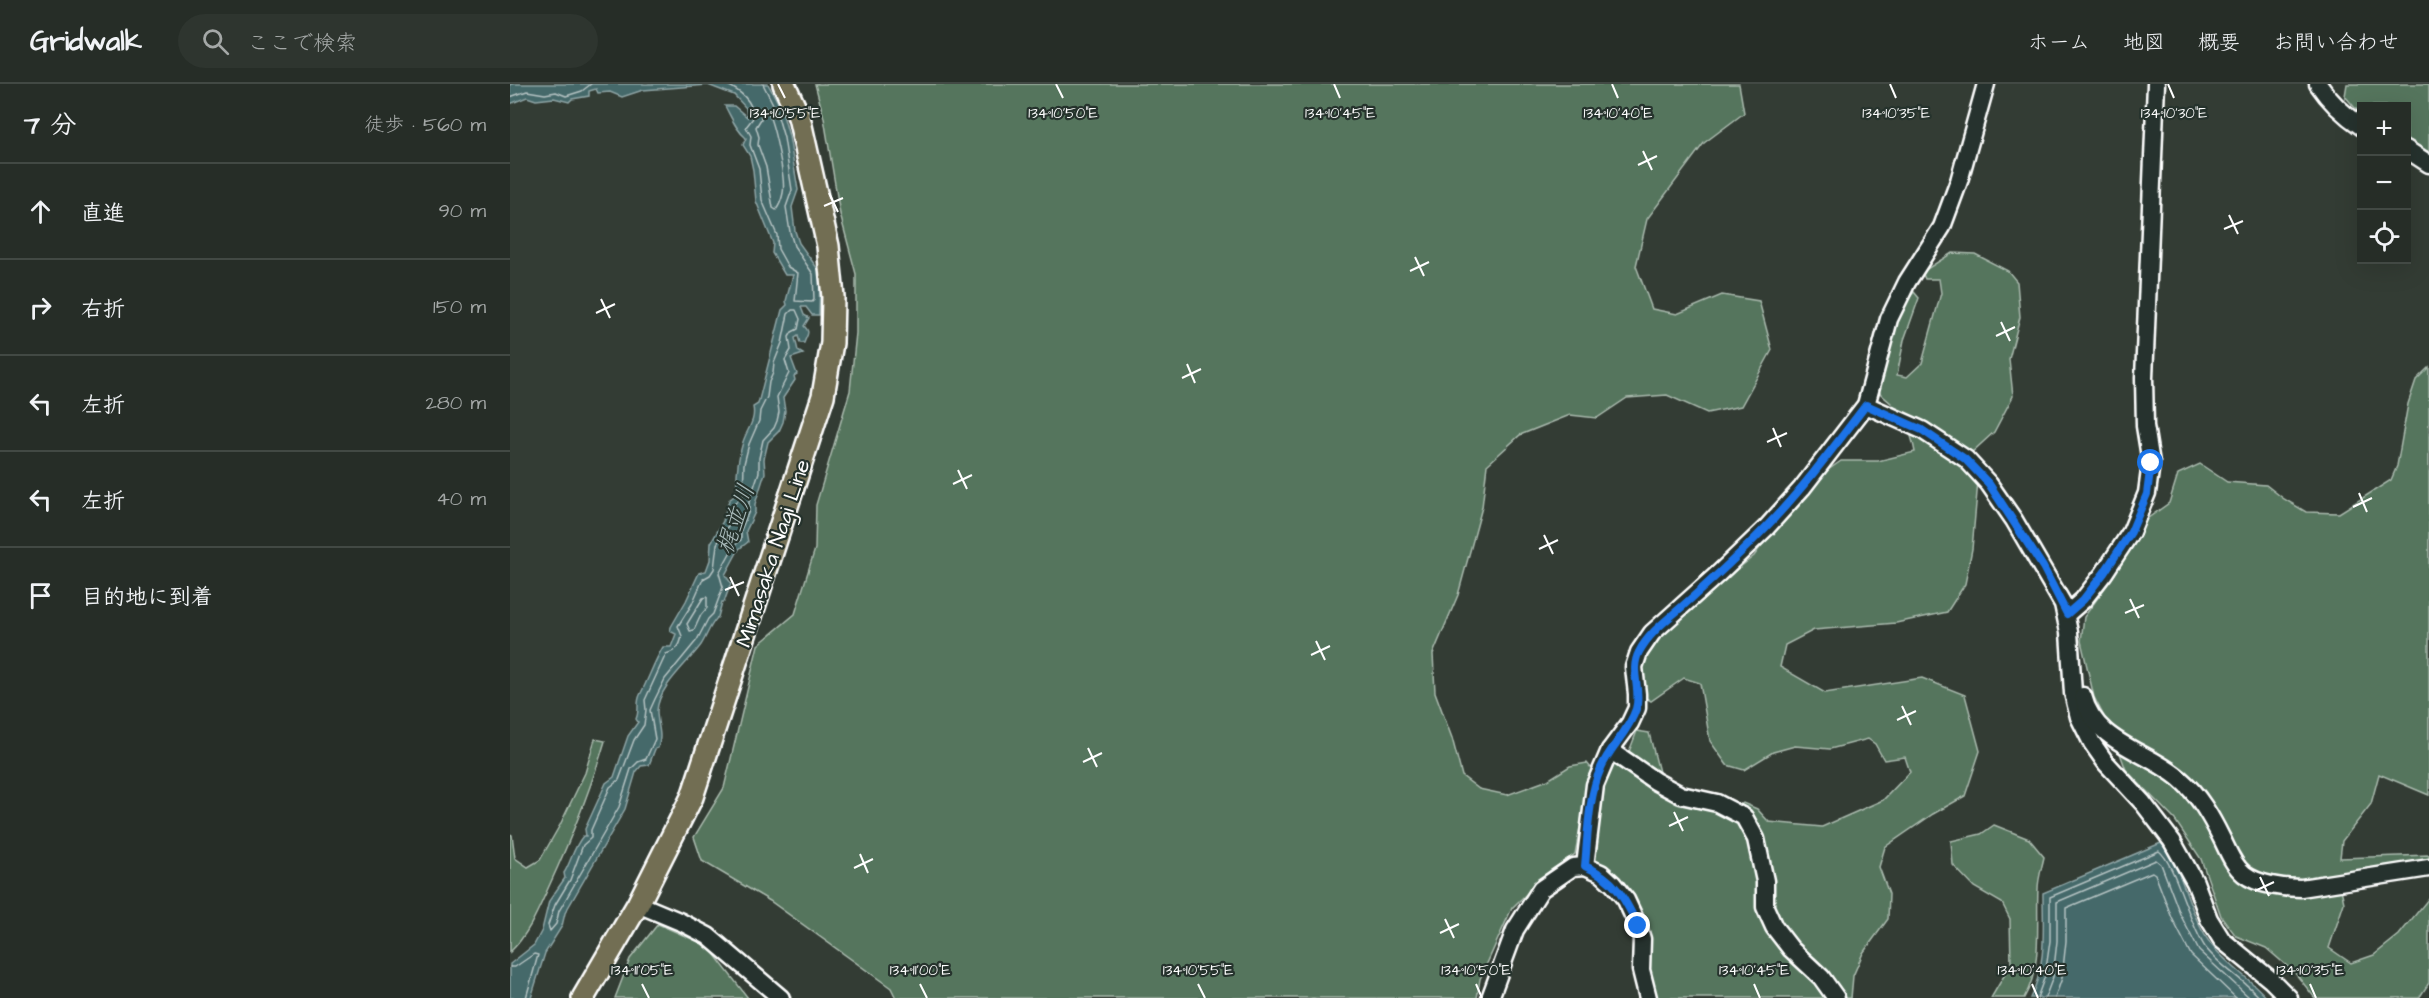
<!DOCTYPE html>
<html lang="ja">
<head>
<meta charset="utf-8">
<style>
	body { margin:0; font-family:"Architects Daughter","Klee One",sans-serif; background:#2e352f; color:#f1f3f6 }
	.controls { position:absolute; right:18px; top:18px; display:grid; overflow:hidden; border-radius:0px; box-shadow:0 6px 24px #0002 }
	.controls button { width:54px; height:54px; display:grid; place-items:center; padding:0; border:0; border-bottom:2px solid #424944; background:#262d27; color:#f1f3f6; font:30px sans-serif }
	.stop { position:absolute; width:18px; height:18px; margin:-14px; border:4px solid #1a73e8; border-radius:50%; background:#fff }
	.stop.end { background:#1a73e8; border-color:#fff; box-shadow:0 2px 6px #0008 }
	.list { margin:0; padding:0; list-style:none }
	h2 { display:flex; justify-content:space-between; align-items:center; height:78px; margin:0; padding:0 24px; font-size:26px }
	h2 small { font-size:20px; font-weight:400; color:#a4a8a7 }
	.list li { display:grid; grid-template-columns:39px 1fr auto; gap:18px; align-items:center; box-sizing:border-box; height:96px; padding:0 24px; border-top:2px solid #424944 }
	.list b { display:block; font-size:22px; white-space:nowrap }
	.list em { font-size:20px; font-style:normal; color:#a4a8a7 }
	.icon { flex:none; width:33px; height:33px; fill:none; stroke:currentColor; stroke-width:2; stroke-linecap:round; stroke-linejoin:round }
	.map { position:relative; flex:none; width:1919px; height:914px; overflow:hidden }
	header { display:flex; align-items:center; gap:36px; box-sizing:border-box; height:84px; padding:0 30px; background:#262d27; border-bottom:2px solid #424944 }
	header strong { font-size:28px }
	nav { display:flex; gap:33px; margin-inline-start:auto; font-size:21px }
	.search { width:420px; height:54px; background:#2e352f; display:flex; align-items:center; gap:15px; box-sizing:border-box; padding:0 21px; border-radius:33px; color:#a4a8a7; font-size:22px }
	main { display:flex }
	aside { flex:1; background:#262d27 }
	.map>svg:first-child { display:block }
	.green { fill:#55745d; stroke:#aabaae; stroke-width:1.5 }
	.water { fill:#45696a; stroke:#8fa5a6; stroke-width:1.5 }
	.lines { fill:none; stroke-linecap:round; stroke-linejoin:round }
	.shore { stroke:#b5c3c3; stroke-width:1.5 }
	.minor-casing { stroke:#fff; stroke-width:21 }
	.major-casing { stroke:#fff; stroke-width:26 }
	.minor { stroke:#26332d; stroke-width:16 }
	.major { stroke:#726e52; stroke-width:21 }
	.route { stroke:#1a73e8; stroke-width:8 }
	.ticks { fill:none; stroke:#fff; stroke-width:2 }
	.labels { text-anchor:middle; stroke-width:4.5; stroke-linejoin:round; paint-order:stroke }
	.street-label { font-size:22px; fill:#fff; stroke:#26332d }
	.water-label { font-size:24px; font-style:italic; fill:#abbcbc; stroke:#26332d }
	.ticks-label { font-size:15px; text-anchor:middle; fill:#fff; stroke:#26332d; stroke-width:4.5; stroke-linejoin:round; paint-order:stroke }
</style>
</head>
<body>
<header>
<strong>Gridwalk</strong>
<div class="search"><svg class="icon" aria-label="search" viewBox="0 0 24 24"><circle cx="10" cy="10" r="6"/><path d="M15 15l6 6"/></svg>ここで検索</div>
<nav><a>ホーム</a><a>地図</a><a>概要</a><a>お問い合わせ</a></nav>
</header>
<main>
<aside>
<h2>7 分<small>徒歩 · 560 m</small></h2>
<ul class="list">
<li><svg class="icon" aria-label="ahead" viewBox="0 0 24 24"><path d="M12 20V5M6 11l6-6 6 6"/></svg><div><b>直進</b></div><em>90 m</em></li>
<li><svg class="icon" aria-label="right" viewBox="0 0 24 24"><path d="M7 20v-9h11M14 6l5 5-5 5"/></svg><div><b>右折</b></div><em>150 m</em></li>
<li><svg class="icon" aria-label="left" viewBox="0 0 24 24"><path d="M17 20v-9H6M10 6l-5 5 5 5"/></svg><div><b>左折</b></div><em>280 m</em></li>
<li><svg class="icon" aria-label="left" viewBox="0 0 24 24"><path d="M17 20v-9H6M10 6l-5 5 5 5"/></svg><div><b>左折</b></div><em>40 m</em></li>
<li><svg class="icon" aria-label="arrive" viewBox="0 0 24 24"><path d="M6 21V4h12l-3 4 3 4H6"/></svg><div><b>目的地に到着</b></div></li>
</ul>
</aside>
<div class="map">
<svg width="1919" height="914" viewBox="0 0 1919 914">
	<rect width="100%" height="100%" fill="#333c34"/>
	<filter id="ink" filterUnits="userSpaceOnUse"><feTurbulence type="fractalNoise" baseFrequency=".0167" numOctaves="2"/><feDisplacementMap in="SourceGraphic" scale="12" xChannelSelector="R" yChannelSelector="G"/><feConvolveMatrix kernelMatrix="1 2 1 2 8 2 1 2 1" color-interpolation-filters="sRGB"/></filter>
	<g filter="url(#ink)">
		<g class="green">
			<polygon points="305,0 1229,0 1234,29 1194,59 1137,135 1126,182 1142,225 1167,230 1212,211 1249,217 1262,266 1231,322 1197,329 1157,311 1117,314 1087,334 1060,331 1010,351 977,381 972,423 948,511 923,570 925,608 942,654 952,692 969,705 997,711 1038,696 1060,682 1077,679 1081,684 1065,770 1041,786 1002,824 970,895 967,914 386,914 381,904 260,817 192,777 184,753 214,704 248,561 285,530 305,465 306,421 340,307 346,249 346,190 330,130 314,34"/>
			<polygon points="1837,0 1919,0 1919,68 1897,55 1896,22 1852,22 1851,31 1835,12"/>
			<path d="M1442,169L1465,170L1498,187L1507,198L1510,233L1499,275L1503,312L1484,348L1459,371L1468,397L1462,465L1455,500L1437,528L1386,539L1304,546L1275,561L1270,583L1315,609L1412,594L1455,611L1470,667L1455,712L1423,730L1375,763L1369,783L1379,810L1378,835L1353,869L1343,892L1341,914H1142L1135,877V847L1080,775L1093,685L1117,673L1127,647L1139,649L1149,688L1162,710L1218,731L1233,719L1247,725L1259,738L1312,743L1373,716L1400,688L1395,673L1374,676L1365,660L1358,655L1320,665L1285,662L1263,668L1234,686L1217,681L1200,657L1190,599L1174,594L1141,617L1136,614L1132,585L1142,561L1181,522L1244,472L1264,444L1311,391L1331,377H1368L1405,368C1402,351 1395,334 1382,320C1375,313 1370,312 1367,302L1390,226L1404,208L1409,214L1394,256L1387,291L1397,293L1412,279L1431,209L1429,195H1415L1412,188Z"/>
			<polygon points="1919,283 1919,711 1869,690 1861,720 1832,757 1830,774 1919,771 1919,782 1830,800 1834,819 1819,864 1841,879 1864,871 1889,851 1919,814 1919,899 1909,914 1805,914 1785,889 1756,864 1726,852 1711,832 1691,775 1665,736 1616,686 1603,650 1584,613 1571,557 1574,533 1605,490 1634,437 1659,419 1668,390 1690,380 1717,398 1756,401 1774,415 1796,428 1829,429 1881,396 1887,382 1898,320 1906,296"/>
			<path d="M85,655L95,657C80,707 62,752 40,800C29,824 19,850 0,868V750L2,751L5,774L18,783L30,776L50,741L75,689Z"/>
			<path d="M1484,741L1519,755L1534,773C1532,783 1528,794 1528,805C1526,841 1533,881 1514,914H1481L1501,880L1500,835L1492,819L1464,803L1443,781L1441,757L1471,750Z"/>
			<polygon points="148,840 198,862 238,914 105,914 120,875"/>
		</g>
		<g class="water">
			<path d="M0,0H258L271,24L279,52L288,106L282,123L285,147L289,159L310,188L309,231H302L296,223H291L294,231L299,234L294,242C301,249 297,250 294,259H290L288,252L285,254L288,267L293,270L281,274L287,290L284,292L285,296L273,314L275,327L273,338L269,347L258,358L254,375L255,389L245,420V428L236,447L238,458L229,465L215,491L221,499L214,518H212L208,533C200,540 197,552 191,561C178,579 148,603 147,627C147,641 153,650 148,664L145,665L139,681L131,682L126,688L115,725L55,829L52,842L35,869L21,914H0V880L24,861L32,846L39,817L55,794L54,789C61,778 63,764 73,752H76L75,745L96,699L104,693L118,652L128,638L126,635C130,626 126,619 130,611C138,596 144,578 153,563H161L166,550L160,547L161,543L176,517L189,489L196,487L200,476L201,459L213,437L219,416L227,410C226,393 228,374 233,358C237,345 246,337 243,323L248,320L272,226L277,221L276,217L283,191H275L262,169L263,159L246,117L243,86L240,72L233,61L236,54C226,46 221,33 215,22H224L237,33L236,24L224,11L198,1L133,6L112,13L100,8L88,9L86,5L79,7V12L62,15L59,18L44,14L26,16L17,13L0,20Z"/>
			<path d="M1651,759C1675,788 1678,829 1700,859C1716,880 1740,894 1757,914H1520C1537,882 1533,844 1533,809Z"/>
		</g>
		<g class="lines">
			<g class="shore">
				<path d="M215,0C229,6 244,17 243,34L236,43L241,52L240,61L249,85L252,116L267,151L268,165L278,183L288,189L285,217L302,218L304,216L303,190L284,162L280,148L276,123L282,106L274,54L266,26L253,0"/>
				<polyline points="0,13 17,7 35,10 46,8 56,12 72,7 81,0"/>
				<path d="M254,22C263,32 276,96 273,109C272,114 269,122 266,126L263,124L256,83L248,61L249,53L246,43L251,35L250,24Z"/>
				<path d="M282,226H286L290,235L288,245L282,248L279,253L281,266L275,276L279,289L267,313L269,328L267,337L264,344L253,356L249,374V388L239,418V427L231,446V456L224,462L209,489L213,503L203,530L198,535L187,556L155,595L145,615L140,626L145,655L136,675L128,678L121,685L109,723L49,827L46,840L40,847L38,841L45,821L60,796L73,761L81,754V746L100,703L109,696L124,656L134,641L136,626L135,616L156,570C166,567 170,563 172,552L168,542L182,520L193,495L200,491L204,485L207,460L219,440L224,420L233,412L234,380L239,360L249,337L250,327L257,313L259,298L263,289L264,279L272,259L278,230Z"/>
				<polygon points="197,513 197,524 191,531 184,546 180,547 177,540 193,514"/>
				<polyline points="0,883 5,883 24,870 28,871 16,914"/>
				<path d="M1527,914L1535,892L1540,857V813L1649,767C1665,779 1679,840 1695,863C1710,883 1734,895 1750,914"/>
				<polyline points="1535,914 1543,893 1547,857 1547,818 1646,776 1651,780 1670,830 1689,867 1740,914"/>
				<polyline points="1545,914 1552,894 1556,857 1556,824 1642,788 1645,790 1662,834 1681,871 1726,914"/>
			</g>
			<g class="minor-casing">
				<g id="minor">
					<path d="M1808,0C1820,18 1834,31 1852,43"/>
					<polyline points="1896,65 1919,80"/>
					<polyline points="1356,321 1412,346 1456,375 1479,400 1504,436 1553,520 1559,548 1563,609 1569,633 1582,659 1596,679 1633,719 1662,757 1685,798 1699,835 1712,856 1761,896 1779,914"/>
					<polyline points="1557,530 1573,516 1594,489 1621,448 1637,409 1641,379 1635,342 1634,294 1646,0"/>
					<path d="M1573,612C1585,660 1637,666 1670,695C1689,711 1701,733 1712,755C1718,767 1723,781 1734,790C1748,801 1774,804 1791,804L1919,784"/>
					<polyline points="1100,666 1145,697 1171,711 1207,719 1234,733 1246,755 1255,797 1255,823 1264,843 1281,865 1311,893 1326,914"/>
					<polyline points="1075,782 1085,701 1100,666 1120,639 1127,624 1127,610 1124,583 1129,568 1142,549 1209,489 1256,444 1292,404 1356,321 1379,235 1397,198 1432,143 1449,97 1476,0"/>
					<polyline points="128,820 171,838 198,852 271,914"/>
					<polyline points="980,914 1005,846 1031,805 1063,783 1075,782 1091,789 1103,800 1116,816 1128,842 1132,855 1131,886 1138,914"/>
				</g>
			</g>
			<g class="major-casing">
				<polyline id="major" points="73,914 128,820 182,713 313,312 322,259 323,213 318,162 289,33 274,0"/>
			</g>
			<use href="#minor" class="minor"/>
			<use href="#major" class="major"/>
		</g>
	</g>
	<g class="lines" filter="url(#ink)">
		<path class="route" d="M1128,842C1114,813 1105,795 1075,782C1078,750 1078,713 1091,684C1100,663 1119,647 1126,625C1132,606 1119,587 1129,568C1140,547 1160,534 1176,519C1203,495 1230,470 1255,444C1292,406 1324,363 1356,321L1412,346L1455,375L1479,400L1533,483L1557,530L1573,516L1594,489L1621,448L1637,410L1641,379"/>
	</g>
	<path class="ticks" d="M268,0L275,14M546,0L553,14M824,0L830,14M1102,0L1108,14M1380,0L1386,14M1658,0L1664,14M1133,67L1142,86M1128,81L1147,72M319,109L328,128M314,122L333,114M1719,131L1728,150M1714,145L1733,137M905,173L914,192M900,187L919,178M91,215L100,234M86,229L105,220M1491,238L1500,257M1486,252L1505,243M677,280L685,299M672,294L691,285M1263,344L1271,363M1257,358L1277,349M448,386L457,405M443,400L462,391M1849,409L1857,428M1843,423L1862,414M1034,451L1043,470M1029,465L1048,456M220,493L229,512M215,506L234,498M1620,515L1629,534M1615,529L1634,521M806,557L815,576M801,571L820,562M1392,622L1401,641M1387,636L1406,627M578,664L587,683M573,678L592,669M1164,728L1173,747M1159,742L1178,733M350,770L358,789M344,784L363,775M1750,793L1759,812M1745,807L1764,798M935,835L944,854M930,849L949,840M132,900L139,914M410,900L417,914M688,900L695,914M966,900L972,914M1244,900L1250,914M1522,900L1528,914M1800,900L1806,914"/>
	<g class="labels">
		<g class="street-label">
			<text transform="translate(262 469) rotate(-72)" y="8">Mimasaka Nagi Line</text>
		</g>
		<g class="water-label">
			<text transform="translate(225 435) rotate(-71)" y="8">梶並川</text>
		</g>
	</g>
	<g class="ticks-label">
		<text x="275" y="34">134°10'55"E</text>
		<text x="553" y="34">134°10'50"E</text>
		<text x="830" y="34">134°10'45"E</text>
		<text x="1108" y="34">134°10'40"E</text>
		<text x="1386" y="34">134°10'35"E</text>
		<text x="1664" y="34">134°10'30"E</text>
		<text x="132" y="891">134°11'05"E</text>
		<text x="410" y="891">134°11'00"E</text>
		<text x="688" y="891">134°10'55"E</text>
		<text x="966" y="891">134°10'50"E</text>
		<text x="1244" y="891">134°10'45"E</text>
		<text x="1522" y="891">134°10'40"E</text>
		<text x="1800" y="891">134°10'35"E</text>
	</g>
</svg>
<div class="controls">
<button>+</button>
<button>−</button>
<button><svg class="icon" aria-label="locate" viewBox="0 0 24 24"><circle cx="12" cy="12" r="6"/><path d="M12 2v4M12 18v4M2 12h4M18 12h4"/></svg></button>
</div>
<div class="stop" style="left:1641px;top:379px"></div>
<div class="stop end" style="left:1128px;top:842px"></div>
</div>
</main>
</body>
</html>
